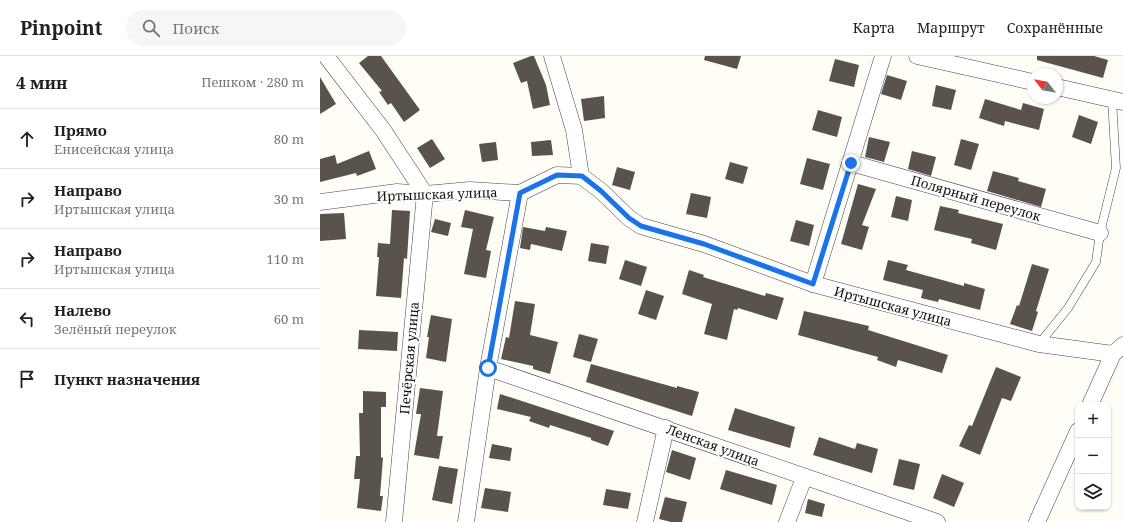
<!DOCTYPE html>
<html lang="ru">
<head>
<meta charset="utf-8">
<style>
	body { margin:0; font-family:"Noto Serif",serif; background:#f6f6f6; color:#202124 }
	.controls { position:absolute; right:12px; bottom:12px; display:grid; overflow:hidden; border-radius:8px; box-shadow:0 1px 3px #0004 }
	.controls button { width:36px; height:36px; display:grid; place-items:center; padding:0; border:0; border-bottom:1px solid #e0e0e0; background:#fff; color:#202124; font:20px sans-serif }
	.compass { position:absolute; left:707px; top:12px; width:36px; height:36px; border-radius:50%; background:#fff; box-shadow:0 1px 3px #0004; rotate:301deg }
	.stop { position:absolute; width:12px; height:12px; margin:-9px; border:3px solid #1a73e8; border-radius:50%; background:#fff }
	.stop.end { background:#1a73e8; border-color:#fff; box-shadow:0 1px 4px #0008 }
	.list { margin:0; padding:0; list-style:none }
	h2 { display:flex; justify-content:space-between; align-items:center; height:52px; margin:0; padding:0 16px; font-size:17px }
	h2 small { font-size:13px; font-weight:400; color:#757577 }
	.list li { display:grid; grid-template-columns:26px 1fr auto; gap:12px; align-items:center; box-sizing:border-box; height:60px; padding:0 16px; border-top:1px solid #e0e0e0 }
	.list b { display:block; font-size:15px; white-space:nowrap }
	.list p { margin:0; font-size:13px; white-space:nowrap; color:#757577 }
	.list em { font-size:13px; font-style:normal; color:#757577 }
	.icon { flex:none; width:22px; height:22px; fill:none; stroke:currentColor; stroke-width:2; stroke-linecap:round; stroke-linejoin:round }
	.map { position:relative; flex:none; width:803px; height:466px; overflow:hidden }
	header { display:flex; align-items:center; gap:24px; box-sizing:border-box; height:56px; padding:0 20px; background:#fff; border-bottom:1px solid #e0e0e0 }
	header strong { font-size:19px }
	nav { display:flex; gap:22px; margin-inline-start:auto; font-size:14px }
	.search { width:280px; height:36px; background:#f6f6f6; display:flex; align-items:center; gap:10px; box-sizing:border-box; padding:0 14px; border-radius:22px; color:#757577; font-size:15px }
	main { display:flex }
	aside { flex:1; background:#fff }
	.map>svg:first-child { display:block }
	.building { fill:#5a524d }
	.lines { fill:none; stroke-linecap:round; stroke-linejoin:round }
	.lane-casing { stroke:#444; stroke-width:9 }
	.street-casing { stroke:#444; stroke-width:17 }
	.lane { stroke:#fff; stroke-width:8 }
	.street { stroke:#fff; stroke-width:16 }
	.route { stroke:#1a73e8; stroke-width:5 }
	.labels { text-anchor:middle; stroke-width:4; stroke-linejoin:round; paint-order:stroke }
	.street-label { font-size:13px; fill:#111; stroke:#fff }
</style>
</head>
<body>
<header>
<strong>Pinpoint</strong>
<div class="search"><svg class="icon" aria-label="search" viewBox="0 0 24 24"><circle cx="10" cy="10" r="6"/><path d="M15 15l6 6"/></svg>Поиск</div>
<nav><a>Карта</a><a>Маршрут</a><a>Сохранённые</a></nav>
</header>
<main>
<aside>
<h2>4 мин<small>Пешком · 280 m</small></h2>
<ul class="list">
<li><svg class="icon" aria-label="ahead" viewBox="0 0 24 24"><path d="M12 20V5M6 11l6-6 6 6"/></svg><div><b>Прямо</b><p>Енисейская улица</p></div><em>80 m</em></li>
<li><svg class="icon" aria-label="right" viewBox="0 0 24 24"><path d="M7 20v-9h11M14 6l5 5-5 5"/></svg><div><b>Направо</b><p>Иртышская улица</p></div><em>30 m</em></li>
<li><svg class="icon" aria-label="right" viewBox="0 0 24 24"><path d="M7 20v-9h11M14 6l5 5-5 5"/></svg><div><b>Направо</b><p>Иртышская улица</p></div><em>110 m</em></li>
<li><svg class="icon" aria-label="left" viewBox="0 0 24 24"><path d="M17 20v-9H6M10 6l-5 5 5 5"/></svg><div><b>Налево</b><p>Зелёный переулок</p></div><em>60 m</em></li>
<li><svg class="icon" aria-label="arrive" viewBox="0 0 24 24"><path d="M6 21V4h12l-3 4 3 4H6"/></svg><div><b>Пункт назначения</b></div></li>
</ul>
</aside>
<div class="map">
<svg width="803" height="466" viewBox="0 0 803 466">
	<rect width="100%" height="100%" fill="#fffdf5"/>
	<g class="building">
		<polygon points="48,0 61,0 100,54 84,66 71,47 68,49 59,36 62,35 39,7"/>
		<polygon points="211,0 214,0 226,29 230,49 213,53 207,25 201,27 193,7"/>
		<polygon points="385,0 421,0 417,13 384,4"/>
		<polygon points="717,0 774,0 788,4 783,22 717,4"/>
		<polygon points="515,3 539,9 534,31 509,25"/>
		<polygon points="567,19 587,25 581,44 561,38"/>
		<polygon points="0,21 16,48 0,58"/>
		<polygon points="616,29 636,34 631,54 612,50"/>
		<polygon points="284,40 285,62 264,65 261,43"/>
		<polygon points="665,43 701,54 703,47 724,53 719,74 685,65 684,70 659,62"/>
		<polygon points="498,54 522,61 517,81 492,74"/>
		<polygon points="759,59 778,66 771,88 752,81"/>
		<polygon points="549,81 570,86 564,106 545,101"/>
		<polygon points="112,83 125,103 110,112 97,92"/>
		<polygon points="641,83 659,88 651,114 634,109"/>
		<polygon points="231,84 233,99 212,100 211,86"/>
		<polygon points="176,86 178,104 162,106 159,88"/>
		<polygon points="49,95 56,113 37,120 36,117 0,126 0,103 15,99 17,108"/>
		<polygon points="592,95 616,101 611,120 588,113"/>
		<polygon points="487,102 510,108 503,134 480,128"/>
		<polygon points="410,106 428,111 423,128 405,123"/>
		<polygon points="297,111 315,116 310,134 292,129"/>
		<polygon points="673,115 699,122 698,125 726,133 721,151 667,135"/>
		<polygon points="538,128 556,133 542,169 549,171 542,194 521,188"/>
		<polygon points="371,137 391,141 387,162 366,158"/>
		<polygon points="576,140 592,144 588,165 571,161"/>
		<polygon points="620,150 639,154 638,157 683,168 676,194 651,187 652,183 614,174"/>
		<polygon points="72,154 90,155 87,203 84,202 81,242 56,240 59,201 57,201 58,187 70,188"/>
		<polygon points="145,154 174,161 166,194 171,195 166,222 144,218 153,173 141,171"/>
		<polygon points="24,157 26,183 0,185 0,158"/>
		<polygon points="115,163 131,167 128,180 111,176"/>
		<polygon points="476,164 494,169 489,190 470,185"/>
		<polygon points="203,171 225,175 226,171 247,175 242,195 211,188 210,194 200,192"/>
		<polygon points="271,187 289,190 286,208 268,205"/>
		<polygon points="305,204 327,211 321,230 299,223"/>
		<polygon points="568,204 588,209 586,214 644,230 644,227 665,233 660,254 619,243 618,246 601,242 603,234 563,224"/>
		<polygon points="712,208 729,213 716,255 718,256 712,275 690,268 697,249 699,250"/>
		<polygon points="369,214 384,219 383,221 445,240 446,237 464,242 457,264 418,252 417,254 414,253 407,284 384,278 392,248 362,238"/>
		<polygon points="326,234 344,240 336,264 318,258"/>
		<polygon points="195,245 215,248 210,279 238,286 230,318 213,313 213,310 181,303 186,281 189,282"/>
		<polygon points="484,255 549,270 548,274 628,299 622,317 578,304 576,311 557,304 558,301 478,279"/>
		<polygon points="111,259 132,263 126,306 106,302 109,281 107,281"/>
		<polygon points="39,274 78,276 77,295 38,293"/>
		<polygon points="259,278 278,283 271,306 253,301"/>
		<polygon points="271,308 357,332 357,330 379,336 372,360 266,326"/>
		<polygon points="676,311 701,321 691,345 682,342 660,399 639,390 649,369 652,370"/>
		<polygon points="100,332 123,335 117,380 123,380 119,403 94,399 101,358 96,358"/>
		<polygon points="43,335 66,336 66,351 61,351 61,401 63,402 60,440 63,440 61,455 37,452 40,423 34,423 36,400 40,400 39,357 43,357"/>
		<polygon points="180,338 294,375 288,390 271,384 271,382 230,369 229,372 209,365 211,361 177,353"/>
		<polygon points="415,352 475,371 470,392 408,374"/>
		<polygon points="499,381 535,393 537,387 558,393 552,417 493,399"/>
		<polygon points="172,388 192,392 190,405 169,402"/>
		<polygon points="352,394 376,402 370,424 346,416"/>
		<polygon points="579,403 600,408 594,434 573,429"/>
		<polygon points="119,410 138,413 132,448 112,444"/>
		<polygon points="406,414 457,429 452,449 400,433"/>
		<polygon points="622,418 644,427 634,451 613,442"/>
		<polygon points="165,432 191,436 188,456 161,452"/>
		<polygon points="286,433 311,437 308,453 283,449"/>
		<polygon points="345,441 367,446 362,466 351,466 339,463"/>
		<polygon points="488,443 505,448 502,461 485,457"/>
	</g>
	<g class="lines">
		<g class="lane-casing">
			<polyline id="lane" points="719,288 748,252 776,206 780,177 796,112 792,43"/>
		</g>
		<g class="street-casing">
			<g id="street">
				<polyline points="6,0 63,74 105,138 74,466"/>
				<polyline points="232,0 254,74 261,120"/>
				<polyline points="597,0 713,26"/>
				<polyline points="737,31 803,46"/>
				<polyline points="531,107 780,177"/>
				<polyline points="0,146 77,136 105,138 150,134 200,137 237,119 261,120 281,135 309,162 321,170 384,188 493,228 719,288 793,298"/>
				<polyline points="493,228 563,0"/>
				<polyline points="168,312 617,466"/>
				<polyline points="770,349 793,298 803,289"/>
				<polyline points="146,466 168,312 200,137"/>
				<polyline points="325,466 346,372"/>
				<polyline points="467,466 484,422"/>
				<polyline points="717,466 758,375"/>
			</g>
		</g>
		<use href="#lane" class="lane"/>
		<use href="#street" class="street"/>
	</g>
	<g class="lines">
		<polyline class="route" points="168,312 200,137 237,119 262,120 281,135 309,162 321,170 384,188 493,228 531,107"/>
	</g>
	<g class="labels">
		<g class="street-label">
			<text transform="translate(117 138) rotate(-2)" y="5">Иртышская улица</text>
			<text transform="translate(656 142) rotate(16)" y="5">Полярный переулок</text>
			<text transform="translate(573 250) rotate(15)" y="5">Иртышская улица</text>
			<text transform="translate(89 302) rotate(-85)" y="5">Печёрская улица</text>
			<text transform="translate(393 389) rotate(20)" y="5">Ленская улица</text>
		</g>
	</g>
</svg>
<div class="controls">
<button>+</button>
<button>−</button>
<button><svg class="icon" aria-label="layers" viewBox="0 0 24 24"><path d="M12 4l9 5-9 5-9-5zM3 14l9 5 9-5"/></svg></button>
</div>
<svg class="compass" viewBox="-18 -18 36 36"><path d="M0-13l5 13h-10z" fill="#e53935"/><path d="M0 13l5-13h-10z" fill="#757577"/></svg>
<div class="stop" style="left:168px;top:312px"></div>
<div class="stop end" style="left:531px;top:107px"></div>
</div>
</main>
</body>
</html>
